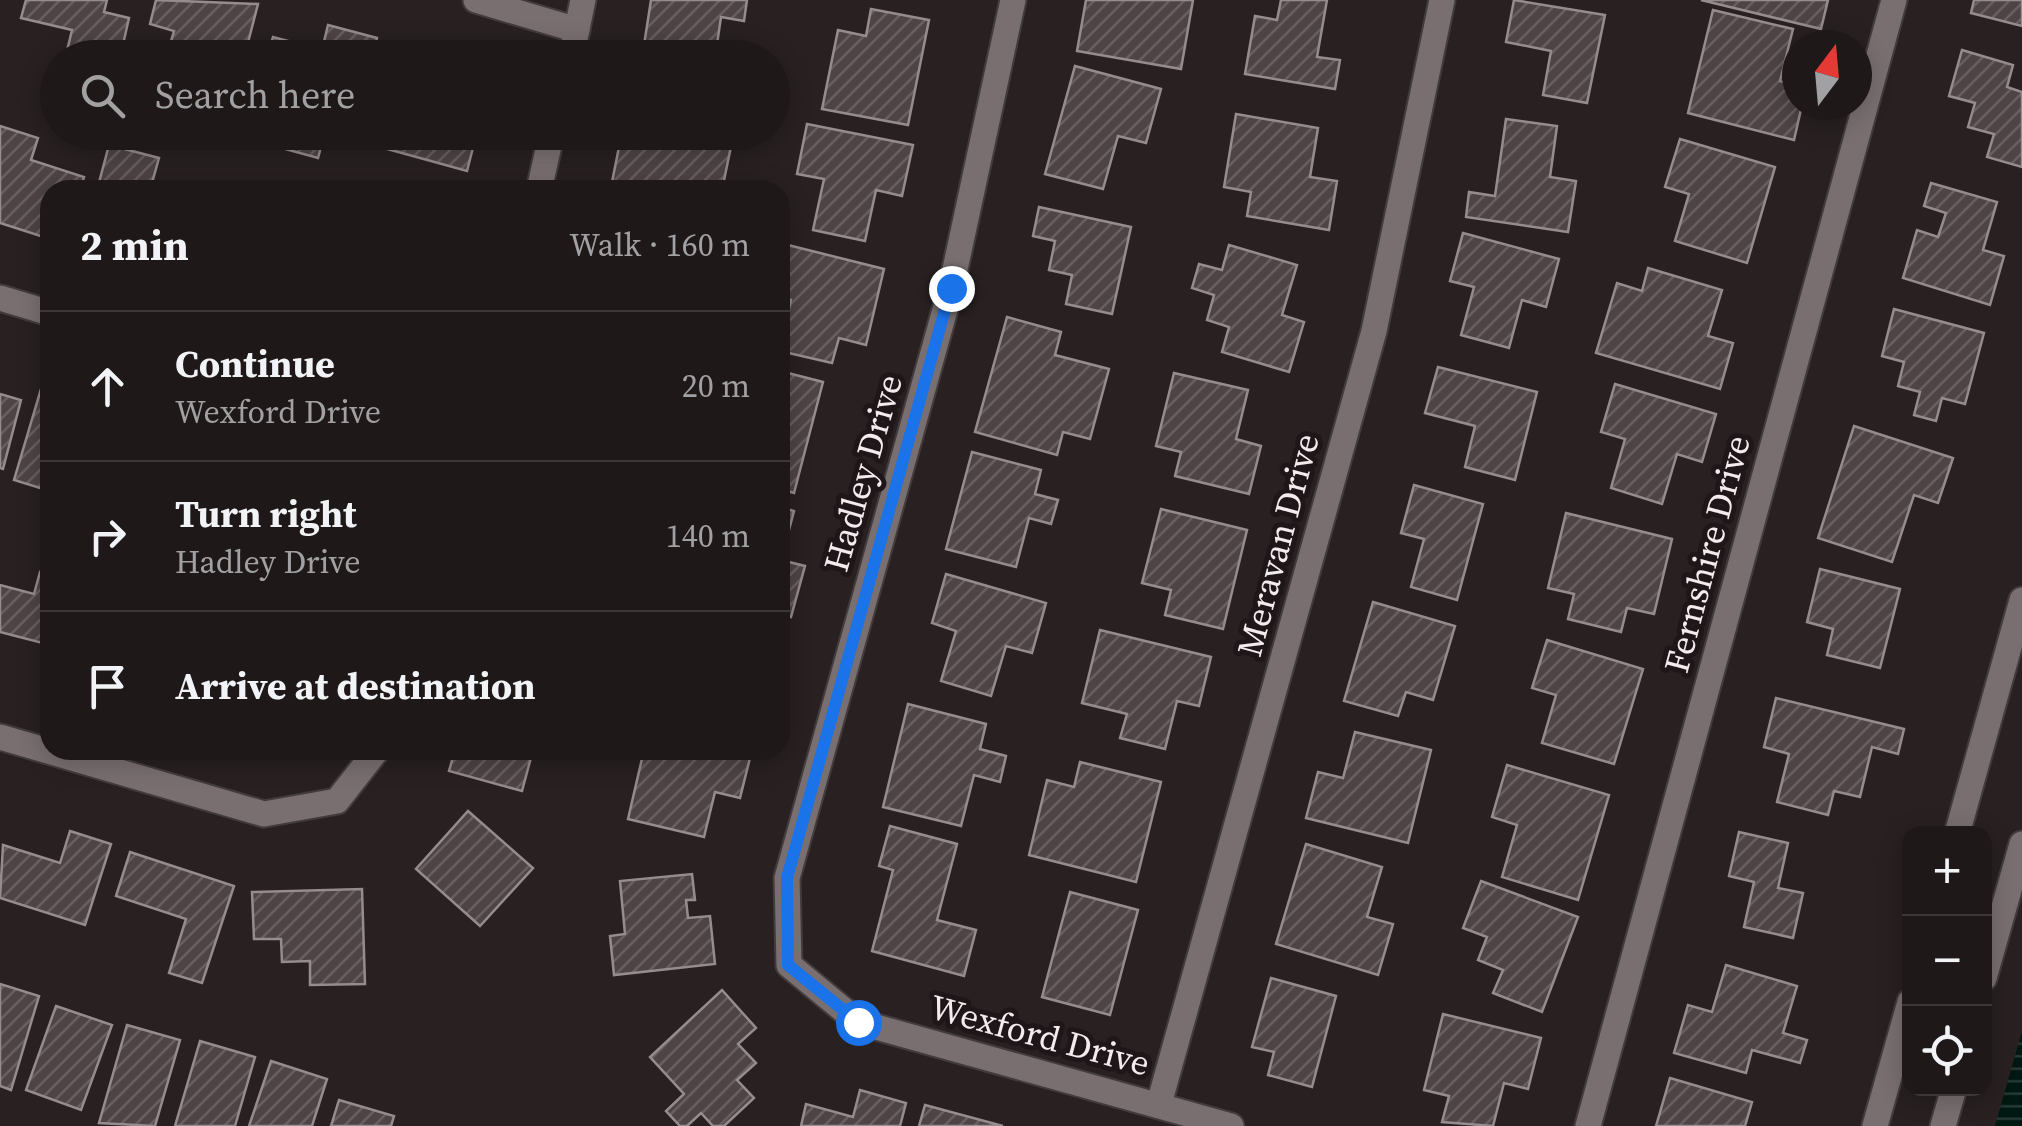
<!DOCTYPE html>
<html lang="en">
<head>
<meta charset="utf-8">
<style>
	body { margin:0; font-family:"Source Serif 4",serif; background:#262122; color:#f1f3f6 }
	.controls { position:absolute; right:30px; bottom:30px; display:grid; overflow:hidden; border-radius:20px; box-shadow:0 5px 25px #0003 }
	.controls button { width:90px; height:90px; display:grid; place-items:center; padding:0; border:0; border-bottom:2px solid #3c3738; background:#1e1819; color:#f1f3f6; font:50px sans-serif }
	.compass { position:absolute; left:1782px; top:30px; width:90px; height:90px; border-radius:50%; background:#1e1819; box-shadow:0 5px 25px #0003; rotate:16deg }
	.stop { position:absolute; width:30px; height:30px; margin:-22px; border:8px solid #1a73e8; border-radius:50%; background:#fff }
	.stop.end { background:#1a73e8; border-color:#fff; box-shadow:0 2px 10px #0008 }
	.list { margin:0; padding:0; list-style:none }
	h2 { display:flex; justify-content:space-between; align-items:center; height:130px; margin:0; padding:0 40px; font-size:42px }
	h2 small { font-size:32px; font-weight:400; color:#a1a0a2 }
	.list li { display:grid; grid-template-columns:65px 1fr auto; gap:30px; align-items:center; box-sizing:border-box; height:150px; padding:0 40px; border-top:2px solid #3c3738 }
	.list b { display:block; font-size:38px; white-space:nowrap }
	.list p { margin:0; font-size:32px; white-space:nowrap; color:#a1a0a2 }
	.list em { font-size:32px; font-style:normal; color:#a1a0a2 }
	.icon { flex:none; width:55px; height:55px; fill:none; stroke:currentColor; stroke-width:2; stroke-linecap:round; stroke-linejoin:round }
	.map { position:relative; flex:none; width:2022px; height:1126px; overflow:hidden }
	.search { position:absolute; background:#1e1819; box-shadow:0 5px 25px #0003; left:40px; top:40px; width:750px; height:110px; display:flex; align-items:center; gap:25px; box-sizing:border-box; padding:0 35px; border-radius:55px; color:#a1a0a2; font-size:38px }
	.panel { position:absolute; background:#1e1819; box-shadow:0 5px 25px #0003; left:40px; top:180px; width:750px; height:580px; border-radius:30px }
	.map>svg:first-child { display:block }
	.water { fill:url(#water-rules) }
	.building { fill:url(#building-hatch); stroke:#968b8d; stroke-width:2.5 }
	.lines { fill:none; stroke-linecap:round; stroke-linejoin:round }
	.minor-casing { stroke:#423b3d; stroke-width:29 }
	.secondary-casing { stroke:#423b3d; stroke-width:29 }
	.minor { stroke:#796f70; stroke-width:25 }
	.secondary { stroke:#796f70; stroke-width:25 }
	.route { stroke:#1a73e8; stroke-width:12 }
	.labels { text-anchor:middle; stroke-width:10; stroke-linejoin:round; paint-order:stroke }
	.street-label { font-size:35px; fill:#f2eced; stroke:#1e1618 }
</style>
</head>
<body>
<div class="map">
<svg width="2022" height="1126" viewBox="0 0 2022 1126">
	<defs>
		<pattern id="water-rules" width="6" height="5" patternUnits="userSpaceOnUse" patternTransform="scale(2.5)"><rect width="6" height="5" fill="#001812"/><path d="M0 2.5h6" fill="none" stroke="#263a35"/></pattern>
		<pattern id="building-hatch" width="6" height="6" patternUnits="userSpaceOnUse" patternTransform="scale(2.5)"><rect width="6" height="6" fill="#4e4446"/><path d="M-1 1l2-2M0 6l6-6M5 7l2-2" fill="none" stroke="#685f61"/></pattern>
	</defs>
	<rect width="100%" height="100%" fill="#282021"/>
	<polygon class="water" points="2022,1031 2022,1126 1995,1126"/>
	<g class="building">
		<polygon points="26,0 107,0 104,12 129,18 120,58 66,55 72,30 21,18"/>
		<polygon points="156,0 258,4 244,58 166,58 174,31 150,24"/>
		<polygon points="651,0 747,0 744,21 721,17 715,58 642,58"/>
		<polygon points="1086,0 1193,0 1181,69 1077,51"/>
		<polygon points="1281,0 1327,0 1317,57 1340,60 1335,89 1245,74 1255,16 1277,20"/>
		<polygon points="1514,0 1605,15 1587,103 1543,95 1551,51 1506,42"/>
		<polygon points="1701,0 1828,0 1821,29"/>
		<polygon points="1974,0 2022,0 2022,26 1971,13"/>
		<polygon points="871,9 929,20 908,125 822,109 838,30 866,36"/>
		<polygon points="1713,10 1793,29 1780,81 1797,85 1797,105 1802,105 1794,140 1688,113"/>
		<polygon points="328,25 377,38 372,58 267,58 273,37 322,50"/>
		<polygon points="400,45 444,58 396,58"/>
		<polygon points="1962,50 2013,65 2007,87 2022,92 2022,167 1987,157 1994,134 1968,127 1975,103 1949,96"/>
		<polygon points="1075,66 1161,89 1146,143 1118,136 1103,189 1045,174"/>
		<polygon points="1236,114 1318,128 1310,177 1337,181 1329,230 1247,216 1251,192 1224,187"/>
		<polygon points="1506,119 1557,126 1550,177 1576,181 1568,232 1466,217 1469,192 1495,196"/>
		<polygon points="807,124 913,145 902,196 876,190 865,241 813,230 824,179 797,174"/>
		<polygon points="0,126 38,138 31,160 84,177 80,190 50,190 50,239 0,223"/>
		<polygon points="247,132 325,132 318,158 245,138"/>
		<polygon points="376,132 477,132 467,171 373,145"/>
		<polygon points="622,132 734,132 722,190 648,190 612,182"/>
		<polygon points="1680,139 1775,167 1747,263 1675,241 1689,194 1665,187"/>
		<polygon points="109,145 159,158 152,183 180,190 97,190"/>
		<polygon points="1931,183 1997,202 1983,250 2004,256 1990,305 1903,278 1917,230 1938,237 1946,213 1924,206"/>
		<polygon points="1039,207 1131,227 1112,314 1066,304 1072,275 1049,270 1055,241 1033,236"/>
		<polygon points="1463,233 1559,259 1546,307 1522,300 1509,348 1461,335 1474,287 1450,281"/>
		<polygon points="780,243 884,269 866,345 839,338 832,363 780,351 791,300 780,297"/>
		<polygon points="1229,245 1297,265 1282,315 1304,322 1289,372 1222,352 1229,327 1207,320 1214,295 1192,288 1199,264 1222,270"/>
		<polygon points="1648,268 1722,290 1708,336 1733,343 1720,389 1596,353 1617,283 1642,291"/>
		<polygon points="1894,309 1984,333 1965,404 1942,398 1936,421 1914,415 1920,392 1898,386 1904,362 1882,356"/>
		<polygon points="1007,317 1061,332 1055,355 1109,369 1090,439 1063,432 1057,455 975,432"/>
		<polygon points="1438,367 1537,392 1515,480 1465,467 1475,426 1425,413"/>
		<polygon points="780,371 823,382 794,493 780,489"/>
		<polygon points="1174,373 1248,390 1236,439 1261,446 1249,494 1175,476 1181,452 1156,446"/>
		<polygon points="1615,384 1716,414 1702,462 1677,454 1662,504 1611,488 1625,439 1601,432"/>
		<polygon points="41,389 50,391 50,491 14,480"/>
		<polygon points="0,394 21,400 3,469 0,468"/>
		<polygon points="1854,426 1953,458 1938,503 1914,495 1892,562 1818,538"/>
		<polygon points="972,452 1041,470 1035,494 1058,500 1051,524 1029,518 1016,567 946,549"/>
		<polygon points="1414,485 1483,504 1457,600 1411,587 1424,539 1401,533"/>
		<polygon points="780,507 794,511 781,560 805,566 791,617 780,614"/>
		<polygon points="1161,509 1247,530 1223,629 1165,615 1171,590 1142,583"/>
		<polygon points="1566,513 1672,539 1654,614 1627,608 1621,632 1568,619 1574,594 1548,588"/>
		<polygon points="1820,569 1900,589 1880,668 1827,655 1833,629 1807,622"/>
		<polygon points="40,572 50,575 50,645 0,632 0,585 34,594"/>
		<polygon points="946,574 1046,603 1032,653 1006,646 991,696 941,681 956,631 932,623"/>
		<polygon points="1373,602 1455,626 1433,700 1406,692 1398,716 1344,701"/>
		<polygon points="1100,630 1211,657 1199,706 1177,701 1165,749 1120,738 1127,714 1082,703"/>
		<polygon points="1547,640 1643,669 1614,764 1542,743 1556,695 1532,688"/>
		<polygon points="1776,698 1904,729 1898,754 1872,747 1860,797 1834,791 1828,815 1777,802 1789,754 1764,747"/>
		<polygon points="908,704 986,724 980,749 1006,756 1000,782 974,775 961,826 883,807"/>
		<polygon points="1355,732 1431,750 1408,843 1306,818 1318,772 1343,778"/>
		<polygon points="455,750 533,750 522,791 449,771"/>
		<polygon points="644,750 751,754 740,798 715,792 704,837 628,819"/>
		<polygon points="1080,762 1161,782 1136,882 1029,855 1047,780 1074,787"/>
		<polygon points="1507,765 1609,795 1578,900 1502,877 1517,825 1492,817"/>
		<polygon points="468,811 533,868 480,926 416,869"/>
		<polygon points="890,826 957,844 937,920 976,930 964,976 872,951 893,870 879,866"/>
		<polygon points="70,831 111,844 85,925 0,898 3,845 60,863"/>
		<polygon points="1739,832 1788,843 1778,888 1803,893 1793,938 1744,927 1754,882 1729,876"/>
		<polygon points="1306,844 1382,867 1367,917 1393,924 1378,975 1276,944"/>
		<polygon points="130,852 234,886 202,983 169,973 186,919 116,896"/>
		<polygon points="692,874 695,900 686,900 688,918 710,916 715,964 614,975 610,936 625,934 620,881"/>
		<polygon points="1481,881 1578,917 1542,1012 1493,993 1503,970 1478,960 1487,937 1463,928"/>
		<polygon points="362,889 365,984 310,985 310,961 282,962 281,939 254,939 252,892"/>
		<polygon points="1070,892 1138,910 1110,1015 1042,997"/>
		<polygon points="1726,965 1797,986 1783,1033 1807,1040 1800,1063 1752,1050 1746,1073 1674,1053 1688,1005 1712,1012"/>
		<polygon points="1271,978 1336,996 1312,1087 1268,1075 1274,1052 1252,1047"/>
		<polygon points="0,984 39,996 11,1090 0,1086"/>
		<polygon points="722,990 756,1028 738,1044 756,1063 737,1080 754,1098 724,1126 713,1126 701,1113 687,1126 680,1126 666,1111 684,1094 650,1057"/>
		<polygon points="56,1006 112,1025 81,1110 26,1090"/>
		<polygon points="1443,1014 1541,1038 1528,1089 1504,1083 1493,1126 1442,1122 1449,1096 1424,1090"/>
		<polygon points="127,1025 180,1040 155,1126 99,1123"/>
		<polygon points="200,1041 255,1057 235,1126 175,1126"/>
		<polygon points="271,1061 327,1079 312,1126 249,1126"/>
		<polygon points="1670,1078 1752,1102 1745,1126 1656,1126"/>
		<polygon points="860,1090 906,1103 900,1126 801,1126 806,1104 853,1117"/>
		<polygon points="339,1100 394,1116 391,1126 331,1126"/>
		<polygon points="925,1105 1003,1126 919,1126"/>
	</g>
	<g class="lines">
		<g class="minor-casing">
			<g id="minor">
				<polyline points="476,0 577,30"/>
				<polyline points="1013,0 951,288 787,878 789,965 858,1022 1231,1126"/>
				<polyline points="571,58 583,0"/>
				<polyline points="539,190 552,132"/>
				<polyline points="0,298 50,313"/>
				<polyline points="0,737 264,814 337,801 377,750"/>
				<polyline points="1159,1104 1374,331 1442,0"/>
				<polyline points="1588,1126 1894,0"/>
			</g>
		</g>
		<g class="secondary-casing">
			<g id="secondary">
				<polyline points="1957,834 2022,600"/>
				<polyline points="1984,978 2022,844"/>
				<polyline points="1875,1126 1910,1002"/>
				<polyline points="1943,1126 1954,1088"/>
			</g>
		</g>
		<use href="#minor" class="minor"/>
		<use href="#secondary" class="secondary"/>
	</g>
	<g class="lines">
		<polyline class="route" points="858,1022 788,965 787,878 951,288"/>
	</g>
	<g class="labels">
		<g class="street-label">
			<text transform="translate(863 473) rotate(-74)" y="12">Hadley Drive</text>
			<text transform="translate(1278 545) rotate(-75)" y="12">Meravan Drive</text>
			<text transform="translate(1707 554) rotate(-75)" y="12">Fernshire Drive</text>
			<text transform="translate(1040 1035) rotate(15)" y="12">Wexford Drive</text>
		</g>
	</g>
</svg>
<div class="controls">
<button>+</button>
<button>−</button>
<button><svg class="icon" aria-label="locate" viewBox="0 0 24 24"><circle cx="12" cy="12" r="6"/><path d="M12 2v4M12 18v4M2 12h4M18 12h4"/></svg></button>
</div>
<svg class="compass" viewBox="-18 -18 36 36"><path d="M0-13l5 13h-10z" fill="#e53935"/><path d="M0 13l5-13h-10z" fill="#a1a0a2"/></svg>
<div class="stop" style="left:858px;top:1022px"></div>
<div class="stop end" style="left:951px;top:288px"></div>
<div class="search"><svg class="icon" aria-label="search" viewBox="0 0 24 24"><circle cx="10" cy="10" r="6"/><path d="M15 15l6 6"/></svg>Search here</div>
<section class="panel">
<h2>2 min<small>Walk · 160 m</small></h2>
<ul class="list">
<li><svg class="icon" aria-label="ahead" viewBox="0 0 24 24"><path d="M12 20V5M6 11l6-6 6 6"/></svg><div><b>Continue</b><p>Wexford Drive</p></div><em>20 m</em></li>
<li><svg class="icon" aria-label="right" viewBox="0 0 24 24"><path d="M7 20v-9h11M14 6l5 5-5 5"/></svg><div><b>Turn right</b><p>Hadley Drive</p></div><em>140 m</em></li>
<li><svg class="icon" aria-label="arrive" viewBox="0 0 24 24"><path d="M6 21V4h12l-3 4 3 4H6"/></svg><div><b>Arrive at destination</b></div></li>
</ul>
</section>
</div>
</body>
</html>
